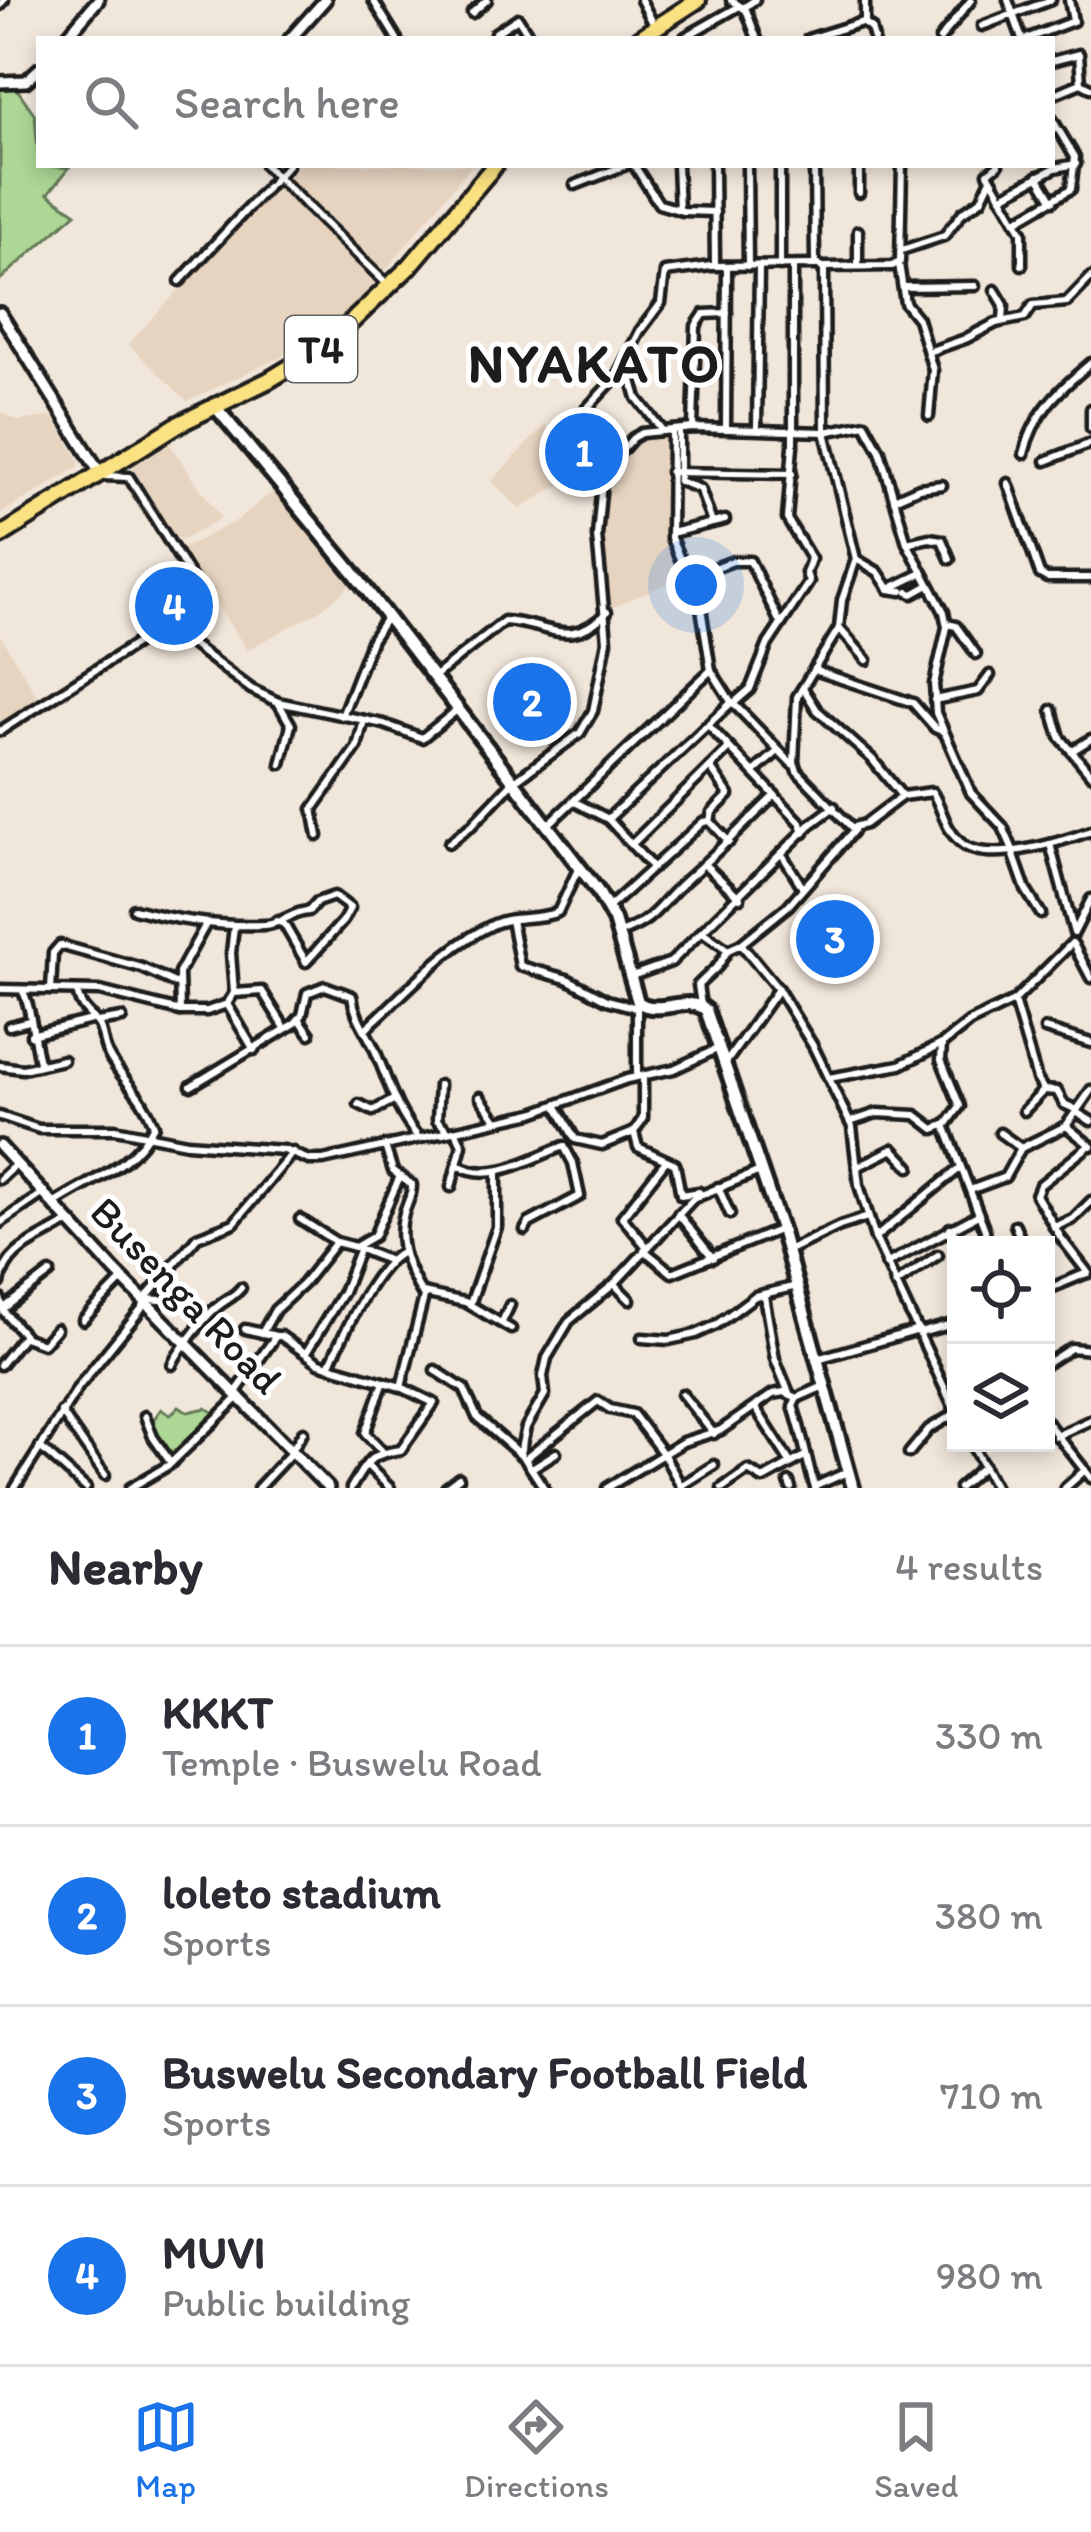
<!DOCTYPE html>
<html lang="en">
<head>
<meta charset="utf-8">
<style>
	body { margin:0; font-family:Itim,sans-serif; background:#f7f7f7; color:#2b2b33 }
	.controls { position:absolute; right:36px; bottom:36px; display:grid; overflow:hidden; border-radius:0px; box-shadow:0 6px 18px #0003 }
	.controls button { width:108px; height:108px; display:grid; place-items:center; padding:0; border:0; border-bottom:3px solid #e1e1e2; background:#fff; color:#2b2b33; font:60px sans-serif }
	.you { position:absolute; left:696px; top:585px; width:42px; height:42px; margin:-30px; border:9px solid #fff; border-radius:50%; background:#1a73e8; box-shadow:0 0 0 18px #1a73e833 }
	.badge { display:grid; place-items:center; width:78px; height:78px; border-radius:50%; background:#1a73e8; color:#fff; font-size:39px; font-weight:700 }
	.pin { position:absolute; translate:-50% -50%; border:6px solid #fff; box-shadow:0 3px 12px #0006 }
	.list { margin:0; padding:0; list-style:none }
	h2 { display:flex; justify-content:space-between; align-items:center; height:156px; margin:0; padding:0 48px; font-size:51px }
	h2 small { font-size:39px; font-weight:400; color:#7c7c81 }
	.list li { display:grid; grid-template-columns:78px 1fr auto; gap:36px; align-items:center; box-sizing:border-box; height:180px; padding:0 48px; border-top:3px solid #e1e1e2 }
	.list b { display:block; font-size:45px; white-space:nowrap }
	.list p { margin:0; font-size:39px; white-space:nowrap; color:#7c7c81 }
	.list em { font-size:39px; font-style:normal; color:#7c7c81 }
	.icon { flex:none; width:66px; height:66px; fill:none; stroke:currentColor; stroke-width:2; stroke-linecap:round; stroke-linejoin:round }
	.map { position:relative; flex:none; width:1091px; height:1488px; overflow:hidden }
	.search { position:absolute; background:#fff; box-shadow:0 6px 18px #0003; left:36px; right:36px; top:36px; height:132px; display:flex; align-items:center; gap:30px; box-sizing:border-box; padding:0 42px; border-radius:0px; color:#7c7c81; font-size:45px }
	.sheet { height:876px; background:#fff }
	nav { display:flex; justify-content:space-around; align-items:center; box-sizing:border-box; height:168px; border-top:3px solid #e1e1e2; background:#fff; font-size:33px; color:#7c7c81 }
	nav a { display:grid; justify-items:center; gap:6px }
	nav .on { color:#1a73e8 }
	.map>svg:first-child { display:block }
	.built { fill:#e7d4c0 }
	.green { fill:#add795; stroke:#647a58; stroke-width:3 }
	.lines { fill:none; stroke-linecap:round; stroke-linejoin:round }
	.minor-casing { stroke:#1c1c1c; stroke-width:15 }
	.tertiary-casing { stroke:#1c1c1c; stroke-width:18 }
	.secondary-casing { stroke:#1c1c1c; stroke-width:20 }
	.trunk-casing { stroke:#1c1c1c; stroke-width:22 }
	.minor { stroke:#fff; stroke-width:6 }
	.tertiary { stroke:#fff; stroke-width:9 }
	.secondary { stroke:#fff; stroke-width:10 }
	.trunk { stroke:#fae181; stroke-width:14 }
	.labels { text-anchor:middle; stroke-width:10; stroke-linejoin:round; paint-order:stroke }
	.shield { fill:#fff; stroke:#606060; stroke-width:3 }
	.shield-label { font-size:39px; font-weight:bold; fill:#1c1c1c }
	.street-label { font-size:42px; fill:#1c1c1c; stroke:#fff }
	.district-label { font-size:54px; font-weight:bold; letter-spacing:3px; fill:#1c1c1c; stroke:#fff }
</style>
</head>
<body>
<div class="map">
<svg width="1091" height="1488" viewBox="0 0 1091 1488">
	<rect width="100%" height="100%" fill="#f1e6da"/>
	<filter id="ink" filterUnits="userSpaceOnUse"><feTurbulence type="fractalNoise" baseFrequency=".00833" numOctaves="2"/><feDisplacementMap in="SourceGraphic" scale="24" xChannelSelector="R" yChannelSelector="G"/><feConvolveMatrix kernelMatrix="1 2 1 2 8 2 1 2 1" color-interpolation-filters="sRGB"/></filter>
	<g filter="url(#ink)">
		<g class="built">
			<polygon points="291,165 472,165 383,273 281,176"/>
			<polygon points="279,183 379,281 347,313 287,354 187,401 128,344"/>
			<polygon points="0,412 19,421 53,416 79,460 79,467 0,514"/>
			<polygon points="545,425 571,457 577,474 520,509 492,481"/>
			<polygon points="670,434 668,539 683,576 609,609 600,541 606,480 635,438"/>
			<polygon points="166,439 221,518 183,540 174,538 131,464"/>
			<polygon points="277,488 350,576 348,588 319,611 247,650 180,550 236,521"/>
			<polygon points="0,635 41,702 0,728"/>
		</g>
		<g class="green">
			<polygon points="0,89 17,89 35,115 39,165 69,168 48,194 76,213 0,280"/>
			<polygon points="832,903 870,948 838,976 799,931"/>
			<polygon points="179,1406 188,1412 206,1408 218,1415 171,1459 149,1426 161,1409 170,1415"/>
		</g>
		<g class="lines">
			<g class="minor-casing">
				<g id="minor">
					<polyline points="373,0 397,39"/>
					<polyline points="641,0 654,25"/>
					<polyline points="731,0 746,10 757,39"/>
					<polyline points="1008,0 1022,39"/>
					<polyline points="0,5 4,0"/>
					<polyline points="743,8 755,0"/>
					<polyline points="472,13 487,0"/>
					<polyline points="865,23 865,0"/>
					<polyline points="982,26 1051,0"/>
					<polyline points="495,33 518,18 531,39"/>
					<polyline points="685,37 738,7"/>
					<polyline points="808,39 862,22 871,28 874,39"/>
					<polyline points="940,39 971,0"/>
					<polyline points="1026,39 1073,21 1069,0"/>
					<polyline points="1052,61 1079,54 1081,83"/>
					<polyline points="1081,83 1091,88"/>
					<polyline points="1052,95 1081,83"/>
					<polyline points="265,165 387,284"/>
					<polyline points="634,165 659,204 683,211 715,212"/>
					<polyline points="677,165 679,210"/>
					<polyline points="714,165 715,265"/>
					<polyline points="747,165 748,266"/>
					<polyline points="780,165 780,266"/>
					<polyline points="814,165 815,261 824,270 825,432 856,559 842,600 839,628 797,697 794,762 797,771 854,830 788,906 741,944 778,989 813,1046 852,1127 859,1185 875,1238 956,1413"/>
					<polyline points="859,165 859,193"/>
					<polyline points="998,165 988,173 1022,232 1022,265"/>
					<polyline points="1038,176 1053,201"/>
					<polyline points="575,185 626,165"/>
					<polyline points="1001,197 1055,168 1076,164"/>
					<polyline points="1016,221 1071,189 1075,157 1052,119"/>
					<polyline points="858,231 858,266"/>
					<polyline points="902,250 944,236 962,213 981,200 991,179"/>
					<polyline points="899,264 905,303 918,319 933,370 929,416"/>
					<polyline points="823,267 892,266 900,262 902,165"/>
					<polyline points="180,281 288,165"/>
					<polyline points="903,287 975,286"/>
					<polyline points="995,290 1004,305 1003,321"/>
					<polyline points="928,352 965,339 996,323 1025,317 1033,305 1067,302 1091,277"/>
					<polyline points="627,363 637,398 662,430"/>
					<polyline points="1091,409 1091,428"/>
					<polyline points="693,428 696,326 704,314 727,313"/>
					<polyline points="726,428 727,266"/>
					<polyline points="757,429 759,266"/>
					<polyline points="679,430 679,481 700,489 711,520"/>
					<polyline points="672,432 671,538 701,608 711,670 730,700 792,764"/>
					<polyline points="560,437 617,376 640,331 661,303 665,272 711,266 816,265"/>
					<path d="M1024,454C1033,413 1060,389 1091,363"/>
					<polyline points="1046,461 1091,443"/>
					<polyline points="670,472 792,474"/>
					<polyline points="102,476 129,477 201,593 199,603 176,618 178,634 251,689 278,702 384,724 422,738 457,710"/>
					<polyline points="1008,483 1040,574 1047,578 1091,578"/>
					<polyline points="894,499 919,488 942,485"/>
					<polyline points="671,533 725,520"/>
					<polyline points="907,543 929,538 942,540 950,559"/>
					<polyline points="856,559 878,572 889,589 902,591"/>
					<polyline points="688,578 733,561 750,561 780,623"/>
					<polyline points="889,589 922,573"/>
					<polyline points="908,592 913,594 929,585"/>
					<polyline points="947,624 956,626 976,654"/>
					<polyline points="839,628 867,660"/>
					<polyline points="814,670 913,703 935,728 942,731"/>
					<path d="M435,676L504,621C548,623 569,651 607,612"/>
					<polyline points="803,688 817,710 872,759 902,796 865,824 854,827"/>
					<polyline points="934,700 978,691 990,675"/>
					<polyline points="278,702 291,725 281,764"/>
					<polyline points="734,703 750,689 768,644 809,582 806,573 811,559 787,519 793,446 793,266"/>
					<polyline points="1052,710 1060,737 1091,775"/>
					<polyline points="342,716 372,639 386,618"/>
					<polyline points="709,726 801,823 804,833"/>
					<polyline points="0,731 173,620"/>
					<polyline points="1072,751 1091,739"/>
					<polyline points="754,772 777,752"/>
					<path d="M902,796L932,792C943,809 944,828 960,842C985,866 1061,842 1091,831"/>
					<polyline points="575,802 608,819 653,868"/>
					<polyline points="608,819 732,702"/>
					<polyline points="710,821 712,812 729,795 710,767"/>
					<polyline points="548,825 711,670"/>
					<polyline points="318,836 313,809 357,747 364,720"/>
					<polyline points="449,843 472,825 512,783 580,733 593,711 607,641 597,536 602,482 609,465 633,438 642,433 693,428 825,432 865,424 880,451 907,543 944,612 947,627 934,684 936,713 971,793 1003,827 1013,850"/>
					<polyline points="1050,844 1074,933"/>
					<polyline points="631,845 729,748"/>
					<polyline points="1012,850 1026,890 1041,914"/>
					<polyline points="783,856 803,888"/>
					<polyline points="705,865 740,898"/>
					<polyline points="608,908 703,822 710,821 729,842"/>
					<path d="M134,909C176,920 222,927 265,925C280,925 293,911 309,911L317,902L334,896L350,908L343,921L306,962L284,924L276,921"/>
					<polyline points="511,920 520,966 567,979 607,1000 637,1008"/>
					<polyline points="234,926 231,953 234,993"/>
					<polyline points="1075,931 1091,899"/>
					<path d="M619,933C657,920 658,905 685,881C716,854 745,824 775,795"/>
					<polyline points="704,933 728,950 741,944"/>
					<polyline points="1073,944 1091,978"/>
					<polyline points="632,976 671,962 810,825 834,807"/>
					<polyline points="0,989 100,991 180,1011 207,1011 227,1004 254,1050"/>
					<path d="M22,990C32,1006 33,1043 40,1065"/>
					<polyline points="51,990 53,953 60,945 142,968 179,985"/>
					<polyline points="1014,1001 1037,1079 1044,1090 1057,1091 1064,1104 1077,1110"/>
					<polyline points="227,1004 234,993 262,991 285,1028"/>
					<polyline points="637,1005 637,1076"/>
					<polyline points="701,1005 698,985 718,966 728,950"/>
					<polyline points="180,1011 179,973 206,924"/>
					<polyline points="300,1020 310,1034"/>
					<polyline points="97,1022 122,1018"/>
					<polyline points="9,1026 29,1021"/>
					<path d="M365,1029C408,992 441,949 494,924C513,915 537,921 558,912L579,867"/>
					<polyline points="1045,1029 1091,1043"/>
					<polyline points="31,1035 91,1020"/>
					<polyline points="725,1064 778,989"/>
					<polyline points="0,1066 23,1069 63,1060"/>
					<polyline points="643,1076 643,1118 634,1132 638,1147 675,1164 681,1195 699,1192"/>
					<polyline points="829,1078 900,1065 942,1044 970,1022 1014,1001 1072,943"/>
					<polyline points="439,1085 437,1120 447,1130"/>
					<path d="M191,1086L294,1024L302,1015L307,993L325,986L352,996C355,1018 366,1030 375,1050C388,1081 396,1111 418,1137"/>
					<polyline points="480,1097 497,1121"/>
					<polyline points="359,1104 373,1111 395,1099"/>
					<polyline points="556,1105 575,1139 602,1145 634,1132"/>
					<polyline points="1024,1111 1044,1090"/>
					<polyline points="1076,1112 1091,1121"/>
					<polyline points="0,1116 39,1129 115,1129 187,1143 284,1150 309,1160 323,1160 533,1113 627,1079 674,1069 719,1048"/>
					<polyline points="850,1122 877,1113 916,1115 934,1129 947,1124 960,1106 941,1060 942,1044"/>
					<polyline points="945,1125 985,1230 987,1245"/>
					<polyline points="1066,1126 1091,1146"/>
					<polyline points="1000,1133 1021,1148"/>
					<path d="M385,1146L393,1171L412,1185C412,1197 407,1202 404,1213C395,1244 409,1272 424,1297L401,1387"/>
					<path d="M458,1165C491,1184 532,1158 564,1146L573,1163L580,1196L529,1223L525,1230"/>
					<polyline points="857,1167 893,1149 910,1167"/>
					<polyline points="0,1179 15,1165"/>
					<polyline points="451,1187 462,1145 456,1132"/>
					<polyline points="718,1187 730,1214"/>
					<polyline points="970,1190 1005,1177 1021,1148 1066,1126 1091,1090"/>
					<path d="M55,1203C91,1179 134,1167 154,1125C140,1090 122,1082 107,1052C103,1044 103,1031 98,1024C89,1012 81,1010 77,992"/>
					<polyline points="678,1214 713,1258"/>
					<polyline points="300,1219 336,1242 355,1247 374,1236 400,1176"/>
					<polyline points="0,1223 45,1192"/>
					<polyline points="1015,1225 1023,1245"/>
					<polyline points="1054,1227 1073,1219 1091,1201"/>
					<polyline points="950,1228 964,1245"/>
					<polyline points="875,1238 960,1168"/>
					<polyline points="647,1247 622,1217 665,1162"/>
					<polyline points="358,1248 387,1260"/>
					<polyline points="644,1250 672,1273 781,1229"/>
					<polyline points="789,1250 840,1226 868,1217"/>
					<polyline points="886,1264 978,1215"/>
					<polyline points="1088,1273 1061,1238 1036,1195 1040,1185 1090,1145"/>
					<path d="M0,1283C7,1247 38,1242 68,1222"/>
					<polyline points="614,1284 630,1300"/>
					<polyline points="895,1284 938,1255"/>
					<polyline points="1046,1290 1087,1273"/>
					<polyline points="423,1293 465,1302 511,1329"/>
					<polyline points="764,1296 775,1359 789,1393"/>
					<polyline points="0,1298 4,1312 24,1335 0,1365"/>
					<polyline points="146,1299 175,1301"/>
					<polyline points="144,1300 197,1237 234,1223 293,1152"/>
					<polyline points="470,1304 497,1227 497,1172"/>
					<polyline points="3,1309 50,1273"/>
					<polyline points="83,1320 123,1279"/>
					<polyline points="502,1322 510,1305"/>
					<polyline points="245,1329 276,1336"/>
					<polyline points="262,1333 275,1310 303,1284 336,1242"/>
					<polyline points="920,1333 956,1323"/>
					<polyline points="24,1337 43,1344 56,1329"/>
					<polyline points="642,1338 669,1340 696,1334 716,1325 755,1296 797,1286"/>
					<polyline points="306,1353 343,1292 359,1250"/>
					<polyline points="817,1359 919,1330"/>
					<polyline points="1046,1364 1071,1348 1091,1350"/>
					<path d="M172,1365C176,1354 207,1314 217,1307C226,1299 233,1298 241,1288"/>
					<path d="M329,1366C343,1336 374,1265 403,1252"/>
					<polyline points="435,1370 464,1389 477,1417 525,1459 544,1488"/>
					<path d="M236,1392L276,1336H281L319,1363L401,1387L434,1403L401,1450C369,1454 368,1460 351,1488"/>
					<polyline points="682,1394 714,1434"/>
					<polyline points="755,1407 790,1462"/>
					<polyline points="61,1412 105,1475"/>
					<polyline points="145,1416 153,1437 171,1463"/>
					<polyline points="1046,1421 1091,1478"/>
					<polyline points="1056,1436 1091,1420"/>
					<polyline points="971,1443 995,1488"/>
					<polyline points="40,1447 86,1488"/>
					<polyline points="382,1451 365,1433 384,1382"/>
					<polyline points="520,1453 526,1427 545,1394 543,1376 547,1358 569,1321 614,1284 694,1198 760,1171"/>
					<polyline points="909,1453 929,1429 956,1413"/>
					<polyline points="525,1459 598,1401 610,1409 633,1414 664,1455 682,1488"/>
					<polyline points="367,1465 390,1488"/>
					<polyline points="532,1468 556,1453"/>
					<polyline points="789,1482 791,1488"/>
					<polyline points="682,1485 714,1465"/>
					<polyline points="816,1486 847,1472"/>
					<polyline points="15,1488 79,1386 147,1302"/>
					<polyline points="130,1488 169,1465 240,1396"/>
					<polyline points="258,1488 289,1455 303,1432"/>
					<polyline points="446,1488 459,1478"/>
					<polyline points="607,1488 683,1442 721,1430 773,1394 784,1392 797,1398"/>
					<polyline points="722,1488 748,1470 763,1479 803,1457"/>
					<path d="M815,1488C806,1459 803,1435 793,1406L797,1398L824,1386"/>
					<polyline points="959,1488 984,1466"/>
					<polyline points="1065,1488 1085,1470"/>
				</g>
			</g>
			<g class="tertiary-casing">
				<g id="tertiary">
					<polyline points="65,39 98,0"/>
					<polyline points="290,39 325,0"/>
					<polyline points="0,82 26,81 39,69"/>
					<polyline points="0,313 100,473"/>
					<polyline points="0,1146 115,1271 328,1488"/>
				</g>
			</g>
			<g class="secondary-casing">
				<path id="secondary" d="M214,405L352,571L597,890L614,920L638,1002C659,1017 686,994 706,1010L781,1229L853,1488"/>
			</g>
			<g class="trunk-casing">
				<g id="trunk">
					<polyline points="638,39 698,0"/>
					<polyline points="0,536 177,425 269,380 327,345 410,266 495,165"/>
				</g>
			</g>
			<use href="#minor" class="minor"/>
			<use href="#tertiary" class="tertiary"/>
			<use href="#secondary" class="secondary"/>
			<use href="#trunk" class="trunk"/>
		</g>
	</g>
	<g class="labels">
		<rect class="shield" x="285" y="316" width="72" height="66" rx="9"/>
		<g class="shield-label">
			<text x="321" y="363">T4</text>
		</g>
		<g class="street-label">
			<text transform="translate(187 1295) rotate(46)" y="15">Busenga Road</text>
		</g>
		<g class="district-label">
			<text x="595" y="382">NYAKATO</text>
		</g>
	</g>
</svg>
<div class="controls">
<button><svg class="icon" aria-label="locate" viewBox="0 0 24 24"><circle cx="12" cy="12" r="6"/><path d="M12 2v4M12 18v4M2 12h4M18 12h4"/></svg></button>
<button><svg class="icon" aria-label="layers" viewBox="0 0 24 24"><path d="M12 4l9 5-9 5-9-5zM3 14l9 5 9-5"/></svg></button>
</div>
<div class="you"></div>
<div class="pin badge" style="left:584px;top:452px">1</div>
<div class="pin badge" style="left:532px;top:702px">2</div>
<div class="pin badge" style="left:835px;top:939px">3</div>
<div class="pin badge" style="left:174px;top:606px">4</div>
<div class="search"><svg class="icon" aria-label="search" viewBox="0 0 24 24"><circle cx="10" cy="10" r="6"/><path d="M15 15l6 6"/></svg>Search here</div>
</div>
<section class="sheet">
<h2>Nearby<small>4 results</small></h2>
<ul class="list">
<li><span class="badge">1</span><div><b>KKKT</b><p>Temple · Buswelu Road</p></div><em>330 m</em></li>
<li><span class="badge">2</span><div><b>loleto stadium</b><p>Sports</p></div><em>380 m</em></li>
<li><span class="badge">3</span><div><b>Buswelu Secondary Football Field</b><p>Sports</p></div><em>710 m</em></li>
<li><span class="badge">4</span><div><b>MUVI</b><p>Public building</p></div><em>980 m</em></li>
</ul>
</section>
<nav>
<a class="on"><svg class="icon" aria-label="map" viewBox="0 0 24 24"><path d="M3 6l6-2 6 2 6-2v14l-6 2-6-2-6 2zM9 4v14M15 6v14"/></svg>Map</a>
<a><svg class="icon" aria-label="directions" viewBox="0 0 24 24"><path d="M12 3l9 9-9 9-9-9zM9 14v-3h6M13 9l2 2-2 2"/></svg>Directions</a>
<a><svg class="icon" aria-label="saved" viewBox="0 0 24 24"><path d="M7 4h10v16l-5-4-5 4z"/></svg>Saved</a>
</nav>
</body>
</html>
